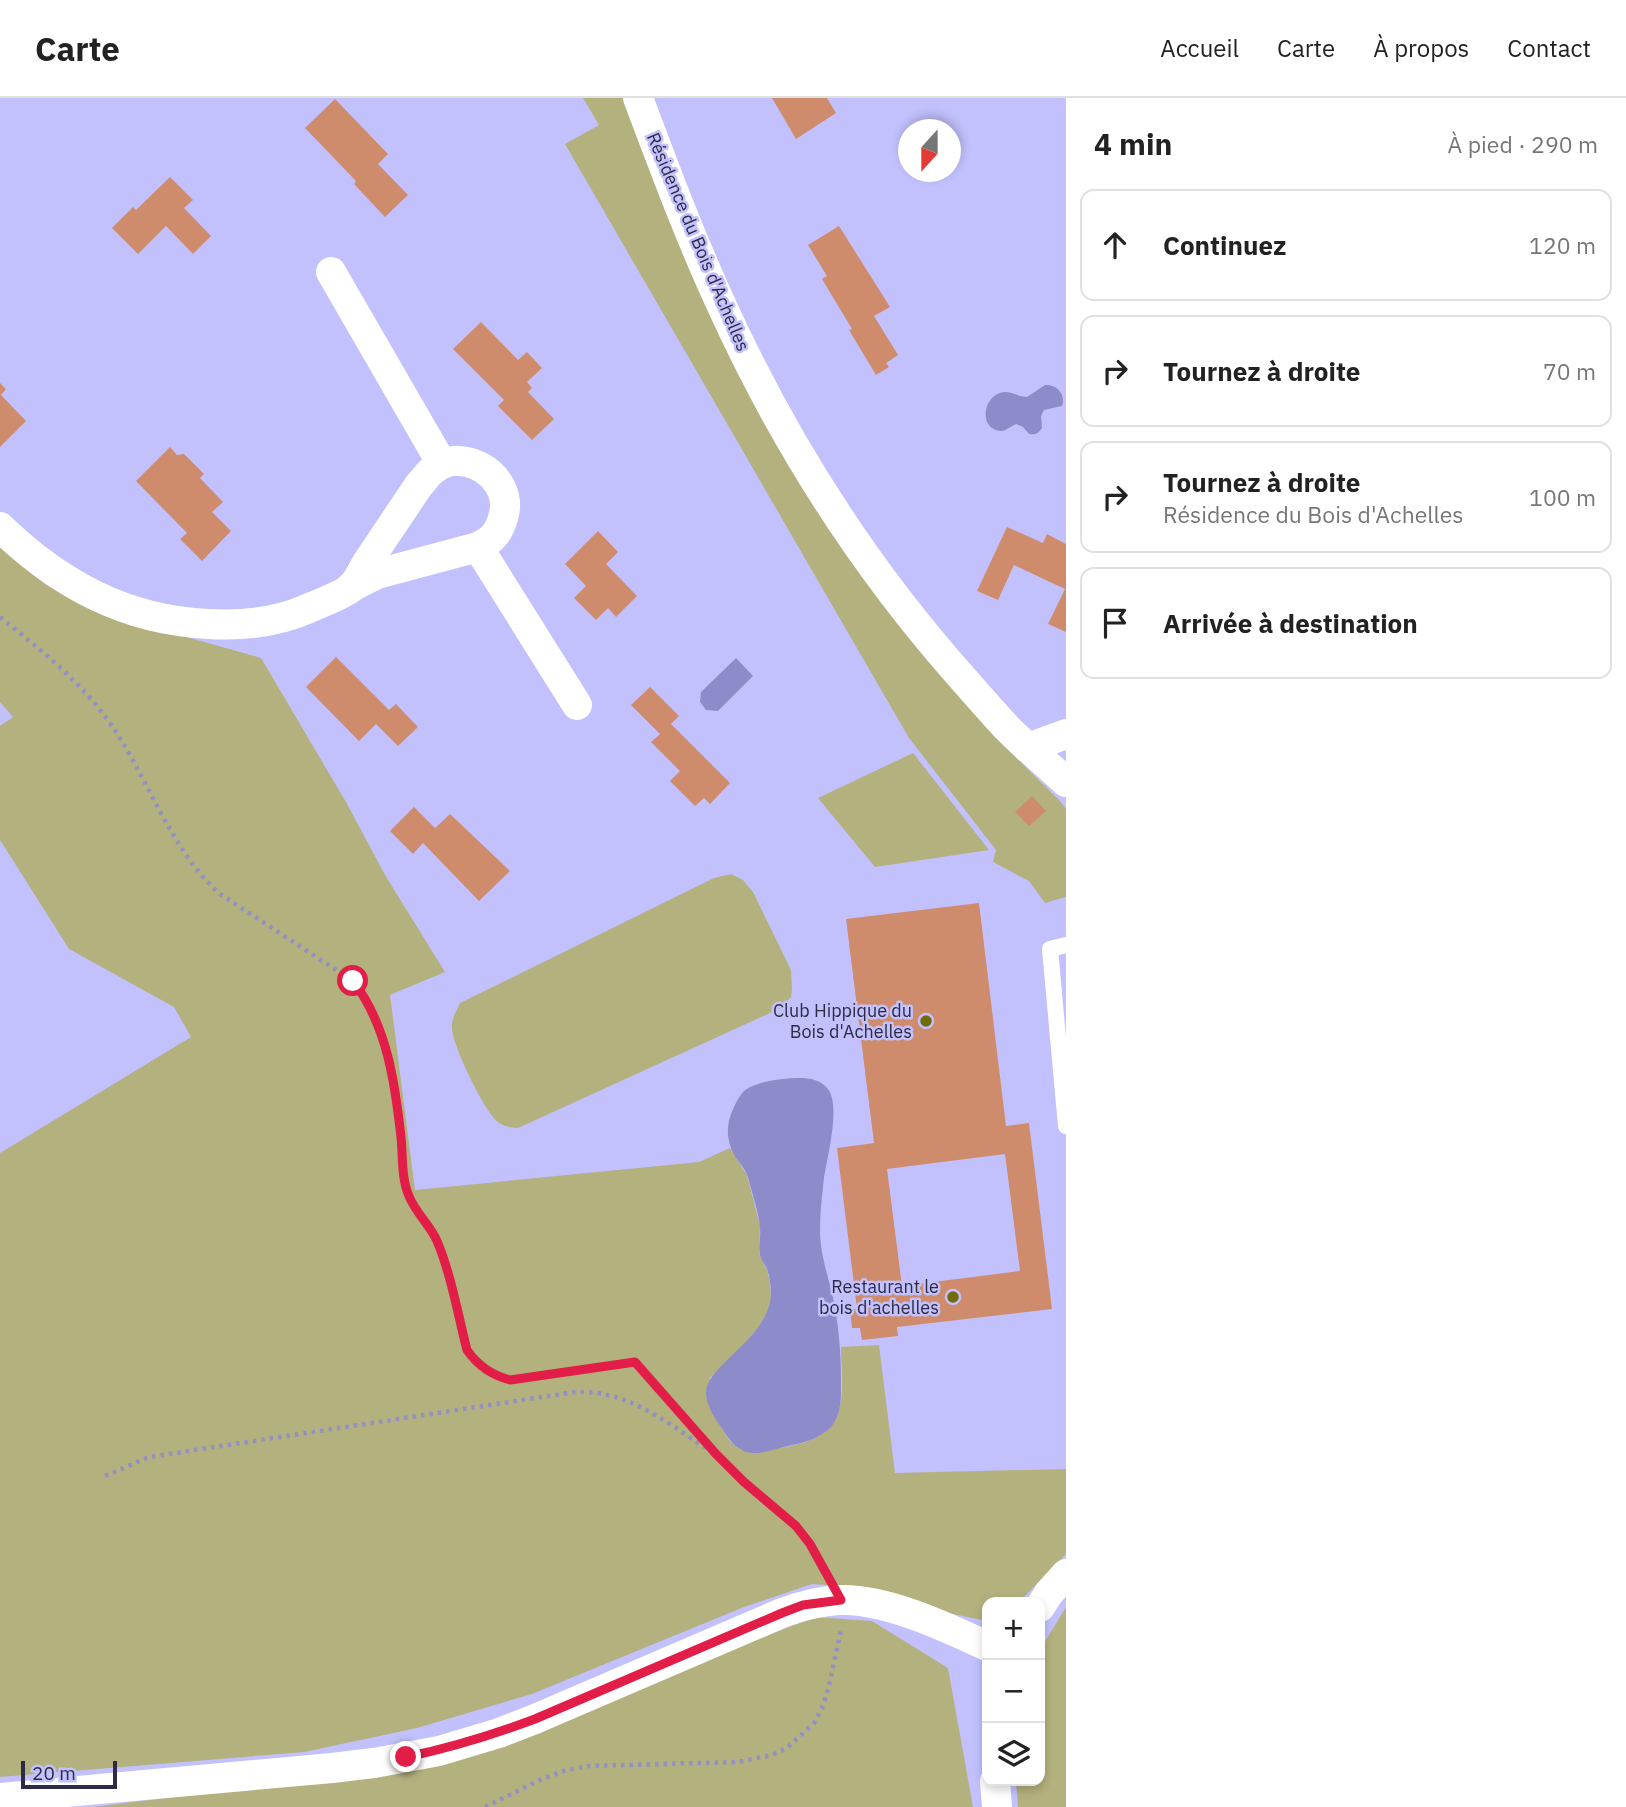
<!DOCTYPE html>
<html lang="fr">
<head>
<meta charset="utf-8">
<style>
	body { margin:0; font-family:"IBM Plex Sans",sans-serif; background:#f2f2f2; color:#222 }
	.controls { position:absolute; right:21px; bottom:21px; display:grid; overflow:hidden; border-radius:14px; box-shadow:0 4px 10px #0003 }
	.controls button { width:63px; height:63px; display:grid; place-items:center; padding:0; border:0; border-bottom:2px solid #e0e0e0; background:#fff; color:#222; font:35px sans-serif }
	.compass { position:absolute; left:898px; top:21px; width:63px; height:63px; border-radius:50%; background:#fff; box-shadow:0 4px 10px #0003; rotate:201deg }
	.scale { position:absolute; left:21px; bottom:18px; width:96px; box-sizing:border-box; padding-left:7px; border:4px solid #2d2b43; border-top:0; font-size:19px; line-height:24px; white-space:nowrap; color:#2d2b43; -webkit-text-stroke:5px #c3c1fd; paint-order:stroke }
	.stop { position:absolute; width:21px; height:21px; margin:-16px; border:5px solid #e11d48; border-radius:50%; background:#fff }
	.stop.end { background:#e11d48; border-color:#fff; box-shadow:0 2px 7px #0008 }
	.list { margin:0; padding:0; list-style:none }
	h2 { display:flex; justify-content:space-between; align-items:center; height:91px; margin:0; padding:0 28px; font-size:30px }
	h2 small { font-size:23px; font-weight:400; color:#767676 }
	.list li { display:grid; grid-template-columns:46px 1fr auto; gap:21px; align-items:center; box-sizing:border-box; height:112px; margin:0 14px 14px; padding:0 14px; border:2px solid #e0e0e0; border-radius:14px }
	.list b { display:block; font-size:26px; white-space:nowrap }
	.list p { margin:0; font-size:23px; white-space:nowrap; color:#767676 }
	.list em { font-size:23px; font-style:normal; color:#767676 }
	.icon { flex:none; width:38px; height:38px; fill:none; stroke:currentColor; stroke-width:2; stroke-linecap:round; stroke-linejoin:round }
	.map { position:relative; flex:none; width:1066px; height:1709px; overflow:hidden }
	header { display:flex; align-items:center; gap:42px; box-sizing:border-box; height:98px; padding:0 35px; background:#fff; border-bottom:2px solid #e0e0e0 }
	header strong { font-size:33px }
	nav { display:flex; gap:38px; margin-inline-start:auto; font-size:24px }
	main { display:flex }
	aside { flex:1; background:#fff }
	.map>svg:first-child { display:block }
	.green { fill:#b3b17e }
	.water { fill:#8e8bca }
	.building { fill:#cf8c6c; fill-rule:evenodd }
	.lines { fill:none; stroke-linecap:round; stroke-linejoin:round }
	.path { stroke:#9391c1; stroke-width:4.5; stroke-dasharray:3.5 5; stroke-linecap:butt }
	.lane { stroke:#fff; stroke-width:16 }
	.street { stroke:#fff; stroke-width:30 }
	.route { stroke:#e11d48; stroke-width:9 }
	.poi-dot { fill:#716c08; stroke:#c3c1fd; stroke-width:2.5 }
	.labels { text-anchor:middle; stroke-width:5; stroke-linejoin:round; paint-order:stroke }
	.street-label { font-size:18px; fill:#2d2b43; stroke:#c3c1fd }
	.poi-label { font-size:18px; fill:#2d2b43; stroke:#c3c1fd; text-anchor:end }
</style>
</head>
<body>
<header>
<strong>Carte</strong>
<nav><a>Accueil</a><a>Carte</a><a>À propos</a><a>Contact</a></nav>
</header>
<main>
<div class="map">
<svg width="1066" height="1709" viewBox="0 0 1066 1709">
	<rect width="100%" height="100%" fill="#c3c1fd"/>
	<g class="green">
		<polygon points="583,0 627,0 715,225 761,320 835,433 997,641 1059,702 1066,711 1066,799 1045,805 1029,783 993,764 996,752 909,640 565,46 599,27"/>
		<path d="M0,449L46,487L87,508L165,533L261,560L346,704L385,777L445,874L390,897L415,1092L699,1064L730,1050L747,1077L760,1128L759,1155L767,1172L770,1184L771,1201L767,1215L759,1229L738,1253L710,1280L709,1309L729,1342L741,1352C772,1351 827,1351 838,1315C845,1295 841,1269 841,1249L879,1247L895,1375L1066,1371V1456L1019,1504H987V1523L924,1510L856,1489L812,1486L744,1509L532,1596L417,1630L304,1654L0,1679V1055L191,939L174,909L69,851L0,742V628L13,619L0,604Z"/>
		<polygon points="913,655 989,752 875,769 818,700"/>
		<path d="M731,776L743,782L753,794L791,872L792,891L791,899L781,910L518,1030C510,1029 504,1029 498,1024C484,1013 453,948 452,931C451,921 456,914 460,905L714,780Z"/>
		<polygon points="1066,1509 1066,1709 1018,1709 1016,1683 1040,1683 1040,1552"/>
		<polygon points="815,1519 872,1523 948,1570 973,1709 93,1709 283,1686 653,1582"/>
	</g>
	<g class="water">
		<path d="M1045,287C1057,286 1066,296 1062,308L1044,312L1041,318L1042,330C1038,336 1035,337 1029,336L1023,329L1016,326C1011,328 1006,333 1001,333C978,332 982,296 1005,294C1013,294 1019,299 1027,299Z"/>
		<polygon points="736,560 753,578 718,613 706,612 700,604 701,594"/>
		<path d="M800,980C810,980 821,982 828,991C841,1008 827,1060 824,1080C822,1097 820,1115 820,1132C820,1156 828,1177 833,1200C839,1228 841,1255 841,1284C841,1299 842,1316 831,1329C819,1341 804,1345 788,1348C776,1350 765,1356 752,1355C736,1353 729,1341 721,1329C714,1319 707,1309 706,1296C705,1267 768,1242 771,1197C771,1188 770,1179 767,1171C765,1166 761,1162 760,1157C758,1149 761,1139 760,1131C759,1114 752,1096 748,1079C744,1067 733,1060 730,1047C727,1037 727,1027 731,1016C734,1009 738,999 744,993C755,983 785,980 800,980Z"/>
	</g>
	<g class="building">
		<polygon points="772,0 827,0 836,15 796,41"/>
		<polygon points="335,1 388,56 378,66 408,97 385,119 354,86 356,83 305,30"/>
		<polygon points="170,79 193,102 184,110 211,138 193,156 166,128 138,156 112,130 133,109 136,112"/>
		<polygon points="839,128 890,209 874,218 898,257 886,265 889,269 876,277 849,232 852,231 822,181 827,178 808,147"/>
		<polygon points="481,224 518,262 527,254 542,270 527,284 532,290 528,294 554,321 532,342 498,308 504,302 453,251"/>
		<polygon points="0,285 6,291 1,297 26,323 0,349"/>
		<polygon points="170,349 177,357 184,356 204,376 200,380 223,404 212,414 231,433 202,463 180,441 187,435 136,383"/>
		<polygon points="1007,429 1043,445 1047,436 1066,446 1066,534 1048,526 1065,491 1014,467 998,502 977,493"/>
		<polygon points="598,433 618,454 606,466 637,498 616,519 608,510 596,522 574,500 586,488 565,466"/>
		<polygon points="336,559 389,612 396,606 418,629 398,648 376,626 359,643 306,589"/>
		<polygon points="650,589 679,618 671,626 730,685 710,706 704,700 695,708 670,683 680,673 651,644 660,636 631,607"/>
		<polygon points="1032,698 1046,713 1029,728 1015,714"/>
		<polygon points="414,709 435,730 450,716 510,773 479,803 423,745 413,756 390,733"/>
		<path d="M979,805L1006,1028L1029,1025L1052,1211L897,1229L898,1238L862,1242L860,1230H852L850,1212L857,1211L837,1050L874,1045L846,821ZM1005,1056L1020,1173L902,1188L887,1071Z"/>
	</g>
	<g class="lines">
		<g class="path">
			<path d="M0,519C42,553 83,585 114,631C149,683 172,754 220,796L353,883C388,927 396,985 401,1039C403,1058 401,1080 409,1098C415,1114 430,1127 437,1143C451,1176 458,1217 466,1252C478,1268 491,1277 510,1282L635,1264L716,1356L744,1384L796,1428L810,1446L825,1472"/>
			<path d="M105,1378L149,1359L575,1294C585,1294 597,1294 607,1297C646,1305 679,1334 713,1354"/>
			<polyline points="485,1709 542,1681 567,1672 589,1668 739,1664 772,1657 787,1650 814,1625 822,1610 828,1592 841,1532"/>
		</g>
		<polyline class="lane" points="1066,847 1050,851 1066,1028"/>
		<g class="street">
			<path d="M638,0C664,69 690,139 721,206C783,343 865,471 965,583C979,599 993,615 1007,630C1026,649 1047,666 1066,684"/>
			<polyline points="331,174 442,366"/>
			<path d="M0,429C59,486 125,522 208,526C242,528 275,525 307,511C319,506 342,497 351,490C358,483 363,471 368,463C385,438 402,412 419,387C424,382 428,375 434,371C464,347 516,380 503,420C501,427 498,434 492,440C489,443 483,446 478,449L577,607"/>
			<polyline points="351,489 377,476 478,449"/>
			<polyline points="1028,650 1066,636"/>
			<polyline points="1040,1509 1049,1495 1066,1476"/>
			<polyline points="995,1683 997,1709"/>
			<path d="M0,1700L332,1670L374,1665L439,1653L499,1635L535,1621L782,1515C801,1508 819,1503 839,1502C885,1500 946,1529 987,1548"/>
		</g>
	</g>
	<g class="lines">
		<path class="route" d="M353,883C387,927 395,985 401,1039C403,1058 401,1080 409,1098C415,1114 430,1127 437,1143C451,1176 458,1217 467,1252C478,1268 491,1277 510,1282L635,1264L716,1356L744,1384L796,1428L810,1446L841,1502L803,1507L782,1515L535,1621C492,1637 450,1650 406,1659"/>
	</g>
	<g class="poi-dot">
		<circle cx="926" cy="923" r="7"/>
		<circle cx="953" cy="1199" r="7"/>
	</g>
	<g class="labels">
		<g class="street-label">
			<text transform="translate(698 144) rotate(67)" y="6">Résidence du Bois d'Achelles</text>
		</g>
		<g class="poi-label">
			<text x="912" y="919">Club Hippique du<tspan x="912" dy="21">Bois d'Achelles</tspan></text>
			<text x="939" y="1195">Restaurant le<tspan x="939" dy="21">bois d'achelles</tspan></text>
		</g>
	</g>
</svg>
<div class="controls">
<button>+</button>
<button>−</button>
<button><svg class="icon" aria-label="layers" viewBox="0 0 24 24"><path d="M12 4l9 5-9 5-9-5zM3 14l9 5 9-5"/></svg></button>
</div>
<svg class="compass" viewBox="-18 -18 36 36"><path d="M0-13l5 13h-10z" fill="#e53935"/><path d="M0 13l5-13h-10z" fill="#767676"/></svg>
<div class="scale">20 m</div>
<div class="stop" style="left:353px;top:883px"></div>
<div class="stop end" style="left:406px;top:1659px"></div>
</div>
<aside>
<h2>4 min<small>À pied · 290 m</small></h2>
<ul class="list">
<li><svg class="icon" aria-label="ahead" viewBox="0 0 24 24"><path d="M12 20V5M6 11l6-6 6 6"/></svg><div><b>Continuez</b></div><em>120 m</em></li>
<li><svg class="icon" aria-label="right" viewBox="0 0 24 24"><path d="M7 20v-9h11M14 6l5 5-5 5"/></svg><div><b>Tournez à droite</b></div><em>70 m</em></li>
<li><svg class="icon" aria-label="right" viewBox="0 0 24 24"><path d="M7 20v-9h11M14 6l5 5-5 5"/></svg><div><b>Tournez à droite</b><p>Résidence du Bois d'Achelles</p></div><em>100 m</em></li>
<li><svg class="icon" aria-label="arrive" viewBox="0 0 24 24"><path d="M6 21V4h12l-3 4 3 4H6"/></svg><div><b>Arrivée à destination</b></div></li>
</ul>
</aside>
</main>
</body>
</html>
